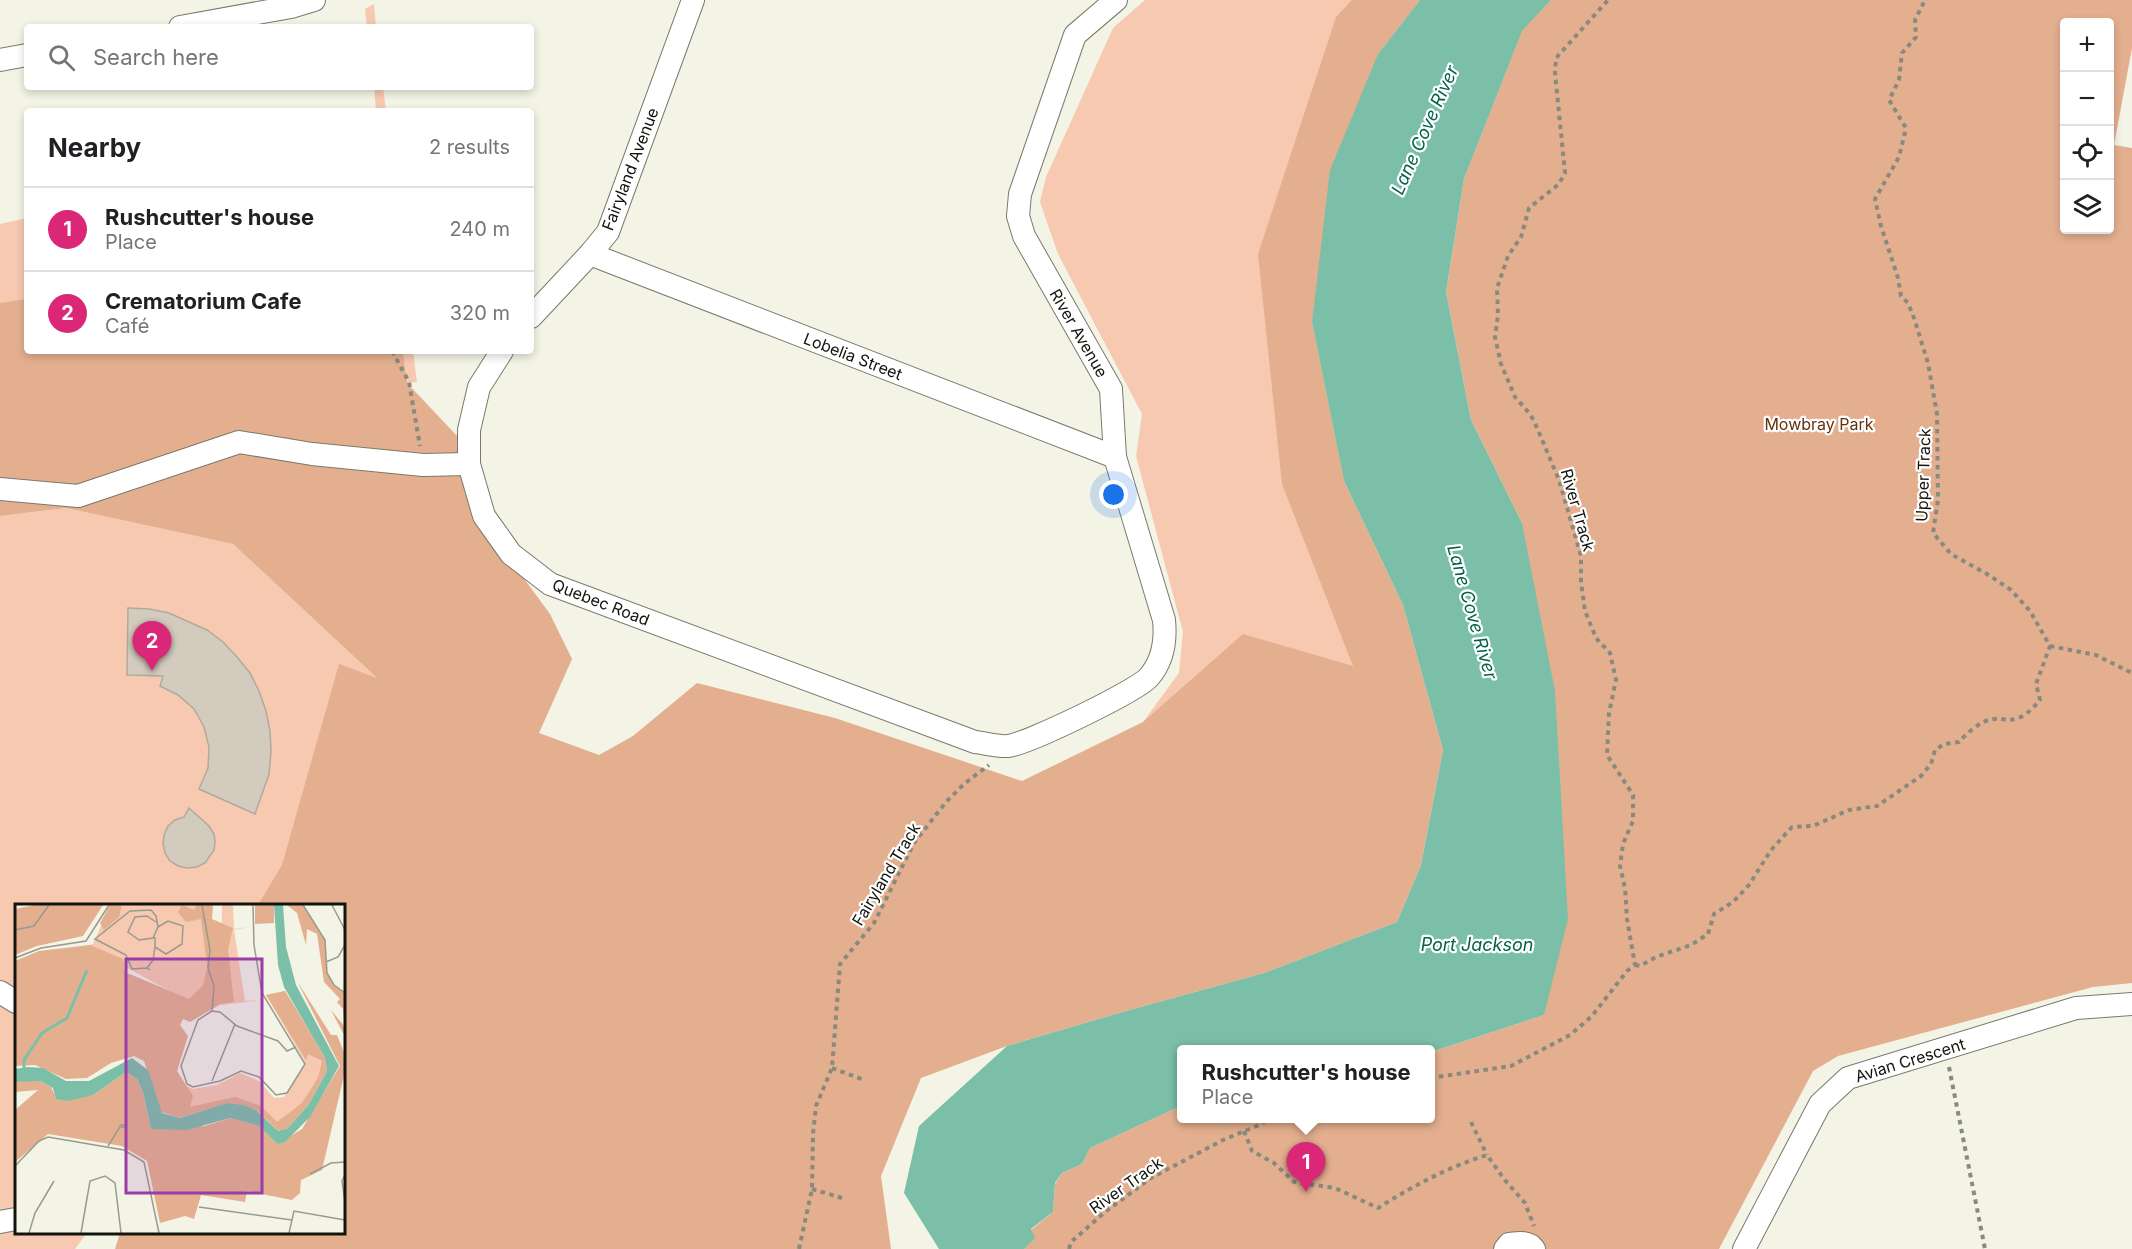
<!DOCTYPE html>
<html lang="en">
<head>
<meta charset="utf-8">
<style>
	body { margin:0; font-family:Inter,sans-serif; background:#f2f2f2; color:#202124 }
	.controls { position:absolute; right:18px; top:18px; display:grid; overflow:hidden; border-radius:6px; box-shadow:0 3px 9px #0003 }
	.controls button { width:54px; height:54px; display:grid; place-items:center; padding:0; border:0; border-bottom:2px solid #e0e0e0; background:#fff; color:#202124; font:30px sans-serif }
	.you { position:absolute; left:1114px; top:495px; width:21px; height:21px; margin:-15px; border:4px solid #fff; border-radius:50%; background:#1a73e8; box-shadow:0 0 0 9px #1a73e833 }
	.badge { display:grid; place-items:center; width:39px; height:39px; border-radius:50%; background:#db2777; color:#fff; font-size:20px; font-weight:700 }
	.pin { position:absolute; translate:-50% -50px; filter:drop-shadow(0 2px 3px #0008) }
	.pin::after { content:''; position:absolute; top:32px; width:21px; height:18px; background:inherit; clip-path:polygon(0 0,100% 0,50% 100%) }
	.popup { position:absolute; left:1177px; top:1045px; width:258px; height:78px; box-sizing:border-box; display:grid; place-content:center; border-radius:6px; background:#fff; filter:drop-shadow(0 2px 4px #0005); font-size:20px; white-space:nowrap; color:#757577 }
	.popup b { font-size:22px; color:#202124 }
	.popup::after { content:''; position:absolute; left:50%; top:100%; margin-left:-12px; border:12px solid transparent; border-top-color:#fff }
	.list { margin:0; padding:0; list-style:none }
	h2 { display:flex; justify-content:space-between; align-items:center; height:78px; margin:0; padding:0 24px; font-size:26px }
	h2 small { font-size:20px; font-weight:400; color:#757577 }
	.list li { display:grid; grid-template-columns:39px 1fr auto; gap:18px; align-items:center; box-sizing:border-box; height:84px; padding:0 24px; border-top:2px solid #e0e0e0 }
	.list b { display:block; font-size:22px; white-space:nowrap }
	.list p { margin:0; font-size:20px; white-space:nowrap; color:#757577 }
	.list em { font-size:20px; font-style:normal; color:#757577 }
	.icon { flex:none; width:33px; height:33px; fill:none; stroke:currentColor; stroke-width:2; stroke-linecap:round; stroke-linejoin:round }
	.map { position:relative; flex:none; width:2132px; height:1249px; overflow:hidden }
	.search { position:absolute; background:#fff; box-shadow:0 3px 9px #0003; left:24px; top:24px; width:510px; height:66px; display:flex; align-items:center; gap:15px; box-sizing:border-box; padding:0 21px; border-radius:6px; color:#757577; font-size:22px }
	.panel { position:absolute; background:#fff; box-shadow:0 3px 9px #0003; left:24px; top:108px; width:510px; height:246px; border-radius:6px }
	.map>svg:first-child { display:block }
	.green { fill:#f6c9b0 }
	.forest { fill:#e4af8f; fill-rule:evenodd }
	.water { fill:#7cbfa8 }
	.building { fill:#d3cbbd; stroke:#b1aa9c; stroke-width:1.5 }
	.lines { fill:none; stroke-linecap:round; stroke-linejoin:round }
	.minor-casing { stroke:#797a6c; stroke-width:24 }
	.path { stroke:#898a7f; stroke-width:4; stroke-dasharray:4.5 4.5; stroke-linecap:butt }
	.minor { stroke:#fff; stroke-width:22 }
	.labels { text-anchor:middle; stroke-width:4.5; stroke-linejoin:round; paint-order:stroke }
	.street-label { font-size:16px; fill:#13140e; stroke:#fff }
	.park-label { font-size:16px; fill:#62310d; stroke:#fff }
	.water-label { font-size:18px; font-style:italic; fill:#04624c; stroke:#fff }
	.inset-river { fill:none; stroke:#7cbfa8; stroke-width:3 }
	.inset-road { fill:none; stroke:#999a8f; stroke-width:1.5 }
	.view { fill:#9a3da7; fill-opacity:0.15; stroke:#9a3da7; stroke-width:3 }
	.inset-edge { fill:none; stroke:#13140e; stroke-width:3 }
</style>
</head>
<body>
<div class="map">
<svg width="2132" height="1249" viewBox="0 0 2132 1249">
	<rect width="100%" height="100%" fill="#f3f4e5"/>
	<g class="green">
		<polygon points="1145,0 1420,0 1378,54 1312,322 1344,481 1443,750 1143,722 1179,673 1183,632 1136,456 1142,414 1058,254 1040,202 1046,177 1113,28"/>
		<polygon points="374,4 376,27 367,27 365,9"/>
		<polygon points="374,87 383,87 386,111 376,111"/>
		<polygon points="27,218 27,316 0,329 0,224"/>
		<polygon points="403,351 413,351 417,382 407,383"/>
		<polygon points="66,508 233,544 378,679 273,905 16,906 16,1232 87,1233 75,1249 0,1249 0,516"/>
	</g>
	<g class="forest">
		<polygon points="1352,0 1420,0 1378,54 1312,322 1344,481 1403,605 1443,750 1421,865 1397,922 1264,973 1126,1011 1007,1046 921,1078 881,1176 891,1249 115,1249 120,1233 344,1232 344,906 258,905 282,865 339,664 377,678 233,544 66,508 0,516 0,303 27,299 27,351 403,351 407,383 460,439 487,528 550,614 572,659 539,733 599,755 633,736 697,683 835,718 1022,781 1143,722 1243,634 1353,666 1282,484 1258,254 1336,17"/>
		<path d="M1551,0H2132V48L2114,145L2132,148V983L2093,987L1838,1056L1813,1071L1719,1249H1024L1034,1238L1031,1230L1053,1212L1055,1184L1062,1173L1082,1164L1090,1148L1181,1106L1182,1118H1430L1431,1052L1544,1015L1522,523L1471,420L1446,292L1464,179L1522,30ZM2064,22H2110V230H2064Z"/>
	</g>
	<polygon class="water" points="1420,0 1551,0 1522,31 1464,179 1446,292 1471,420 1522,523 1555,691 1568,919 1544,1015 1431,1052 1430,1050 1182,1050 1181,1106 1090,1148 1082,1164 1062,1173 1055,1183 1053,1212 1031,1229 1035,1238 1024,1249 939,1249 904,1193 919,1126 1007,1046 1126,1011 1264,973 1397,922 1421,865 1443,750 1403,605 1344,481 1312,322 1330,170 1378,54"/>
	<g class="building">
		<polygon points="128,608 149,609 169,613 207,630 223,642 237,657 250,673 259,691 266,711 270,731 271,752 269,774 255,814 199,789 208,768 209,747 204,727 194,709 178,695 160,686 163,676 127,675"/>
		<polygon points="189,808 209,826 214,834 215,842 214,850 205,863 197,867 187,868 178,866 170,861 165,853 163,844 164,835 168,826 175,820 184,817"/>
	</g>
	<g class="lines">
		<g class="minor-casing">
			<g id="minor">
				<polyline points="180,27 291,7 314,0"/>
				<polyline points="0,60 27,55"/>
				<polyline points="590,254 1115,457"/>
				<polyline points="531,317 590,254 608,232 693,0"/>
				<path d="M502,351L479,387L469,430V464L484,516L511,554L550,584L975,742C985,743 998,747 1008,746C1027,744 1137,691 1149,677C1163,661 1166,640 1164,620L1115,457L1111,389L1024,236L1018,216L1020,194L1075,35L1116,0"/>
				<polyline points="0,489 78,496 239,442 312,454 423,465 469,464"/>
				<polyline points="0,992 16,1002"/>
				<polyline points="0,1222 16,1219"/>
				<path d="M1505,1249L1509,1244C1518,1243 1528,1241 1534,1249"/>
				<polyline points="1744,1249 1820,1104 1848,1078 2076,1008 2132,1004"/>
			</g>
		</g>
		<g class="path">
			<polyline points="392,351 409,382 420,446"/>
			<polyline points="2050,646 2096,655 2132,673"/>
			<path d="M1635,965L1640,966L1656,957L1691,945L1708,934L1714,914L1733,902L1749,885L1771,850L1792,827L1813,826L1849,810L1877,806L1921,776L1931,764L1935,750L1944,744L1959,742C1967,733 1981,720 1994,719C2003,718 2009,722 2018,718C2027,715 2034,707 2040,700L2036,684L2050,646L2030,611L2011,590L1987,574L1951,554L1933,533L1938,500L1937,414L1928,363L1914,318L1908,303L1901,296L1898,278L1881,226L1875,199L1899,157L1906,128L1889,100L1899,80L1902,53L1916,37L1915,20L1925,0"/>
			<polyline points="1949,1067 1985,1249"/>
			<polyline points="832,1068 864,1080"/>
			<polyline points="1430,1078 1511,1066 1570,1035 1592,1016 1627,971 1635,965 1627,919 1625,888 1620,866 1623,844 1633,821 1633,795 1607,755 1609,713 1616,680 1610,653 1596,638 1585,611 1581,582 1581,556 1559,480 1535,423 1530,414 1515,397 1501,364 1495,337 1498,315 1497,288 1508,256 1521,237 1529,208 1559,184 1565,173 1555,73 1556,58 1608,0"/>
			<polyline points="1471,1122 1487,1155"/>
			<path d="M1244,1131L1252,1151L1274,1163L1294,1182L1335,1188L1378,1208C1413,1186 1448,1167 1487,1155L1504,1179L1525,1203L1534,1226"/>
			<polyline points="812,1189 842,1198"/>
			<polyline points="799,1249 812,1189 813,1134 816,1106 832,1068 840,964 874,923 914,843 946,802 964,784 989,765"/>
			<polyline points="1069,1249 1071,1242 1105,1212 1151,1178 1223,1140 1259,1125 1270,1118"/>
		</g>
		<use href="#minor" class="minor"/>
	</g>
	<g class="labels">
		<g class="street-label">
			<text transform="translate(630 169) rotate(-69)" y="6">Fairyland Avenue</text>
			<text transform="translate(1079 333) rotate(60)" y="6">River Avenue</text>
			<text transform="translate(853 356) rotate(21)" y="6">Lobelia Street</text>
			<text transform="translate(1923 475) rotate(-88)" y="6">Upper Track</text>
			<text transform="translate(1578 510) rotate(74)" y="6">River Track</text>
			<text transform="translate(601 602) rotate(21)" y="6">Quebec Road</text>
			<text transform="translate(886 874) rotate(-59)" y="6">Fairyland Track</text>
			<text transform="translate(1910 1060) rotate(-17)" y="6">Avian Crescent</text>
			<text transform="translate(1126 1185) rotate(-35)" y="6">River Track</text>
		</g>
		<g class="park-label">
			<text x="1819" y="430">Mowbray Park</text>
		</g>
		<g class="water-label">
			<text transform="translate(1425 130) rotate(-66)" y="6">Lane Cove River</text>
			<text transform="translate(1472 612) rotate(74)" y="6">Lane Cove River</text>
			<text x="1477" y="951">Port Jackson</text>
		</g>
	</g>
	<g transform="translate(15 904)">
		<rect width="330" height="330" fill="#f3f4e5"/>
		<path d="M95,1H185L192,63L188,81L173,97L103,59L62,44L78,40ZM207,1H218L219,25L234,23L219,26L230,97L247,96L206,101ZM270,87L298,131L312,167L273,224L212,199L181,209L133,165L178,185L202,181L225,169L244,177L259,194L269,193L291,160L251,91Z" fill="#f6c9b0"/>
		<path d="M20,1H88L68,32L22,42L0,51V5ZM95,1H107L104,13L89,26L85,19ZM167,1L179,6L182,1H198L197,15L218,24L213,46L219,98L206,100L175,118L168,115L165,121L173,132L162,167L178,192L175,203L220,193L246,202L262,218L287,199L303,174L307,157L293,150L291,156L251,91L270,87L310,154L312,167L294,200L273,224L263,227L242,206L229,201L212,199L165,214L146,208L129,157L119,152L96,159L72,174L51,175L20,161L0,162V57L24,47L75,41L108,55L110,68L174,95L188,81L192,63L186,15L171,18L163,8ZM240,1H259V19L240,20ZM272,1H288L310,36L312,69L319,81L330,89V133L316,106L330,123L328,105L322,98L325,95L309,78L302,30L292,25L291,41L282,9ZM282,77L316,131H322L330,151V167L307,266L286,276L285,289L277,296L232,287L230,298L186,291L179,315L170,312L145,319L132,257L107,242L33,230L0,258V206L23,186L0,188V178L9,177H25L36,183L42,195L78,191L111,168L122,175L128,188L136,225L190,222L215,214L244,222L262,240L287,225L325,162Z" fill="#e4af8f"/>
		<path d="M259,1H268L271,43L281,81L324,162L295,213L270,238L262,240L244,222L215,214L172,226L136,225L128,188L122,175L111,168L78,191L54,197L41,195L38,184L25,177L0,178V165L13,163L28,164L51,177H74L117,154L133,166L147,209L165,214L212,199L229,201L241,206L263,227L273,224L294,200L312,167L310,154L269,83L263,61Z" fill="#7cbfa8"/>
		<path class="inset-river" d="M9,164V156L27,129L52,114L72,66"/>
		<path class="inset-road" d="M187,1L195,46L193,64L199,82L197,107M288,1L310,36L312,69L319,81L330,89M317,1L330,26M0,26L19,22L34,1M140,33V43L151,50L167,40L168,22L153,17L143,23M0,54L26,44L71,37L94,1M311,58L323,53L330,41M132,64L117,65L111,51L80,35L115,7L136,6L141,12L143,23L138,34L124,36L113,28L120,13L132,12L141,18M135,66L132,64L138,56L140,43M197,107L183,116L166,162L172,180L178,183L205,177L226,167L244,173L261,191L272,189L290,160L247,89L239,41L238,1M197,107L205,108L222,122L263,137L272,147L281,143M197,177L220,120M93,242L106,221H111L106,224M0,262L24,237L33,233L109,246L129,258L144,329M295,270L316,259L330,258M330,271L327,277L330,298M184,303L277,316M14,329L20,309L39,277M66,329L75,277L90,272L100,279L106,329M274,329L279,307L330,316"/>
		<path class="view" d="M111,55H247V289H111Z"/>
		<rect width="330" height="330" class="inset-edge"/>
	</g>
</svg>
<div class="controls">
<button>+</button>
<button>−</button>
<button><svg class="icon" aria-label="locate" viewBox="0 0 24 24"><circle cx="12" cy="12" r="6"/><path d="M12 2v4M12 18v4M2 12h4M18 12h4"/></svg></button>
<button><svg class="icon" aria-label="layers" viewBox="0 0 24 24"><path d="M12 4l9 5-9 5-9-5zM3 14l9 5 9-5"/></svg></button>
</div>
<div class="you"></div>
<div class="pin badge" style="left:1306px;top:1192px">1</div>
<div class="popup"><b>Rushcutter's house</b>Place</div>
<div class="pin badge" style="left:152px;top:671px">2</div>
<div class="search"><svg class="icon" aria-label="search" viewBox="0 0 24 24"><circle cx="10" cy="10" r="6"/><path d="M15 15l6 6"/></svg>Search here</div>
<section class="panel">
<h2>Nearby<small>2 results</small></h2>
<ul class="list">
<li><span class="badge">1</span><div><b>Rushcutter's house</b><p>Place</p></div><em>240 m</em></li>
<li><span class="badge">2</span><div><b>Crematorium Cafe</b><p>Café</p></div><em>320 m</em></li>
</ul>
</section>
</div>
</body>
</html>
